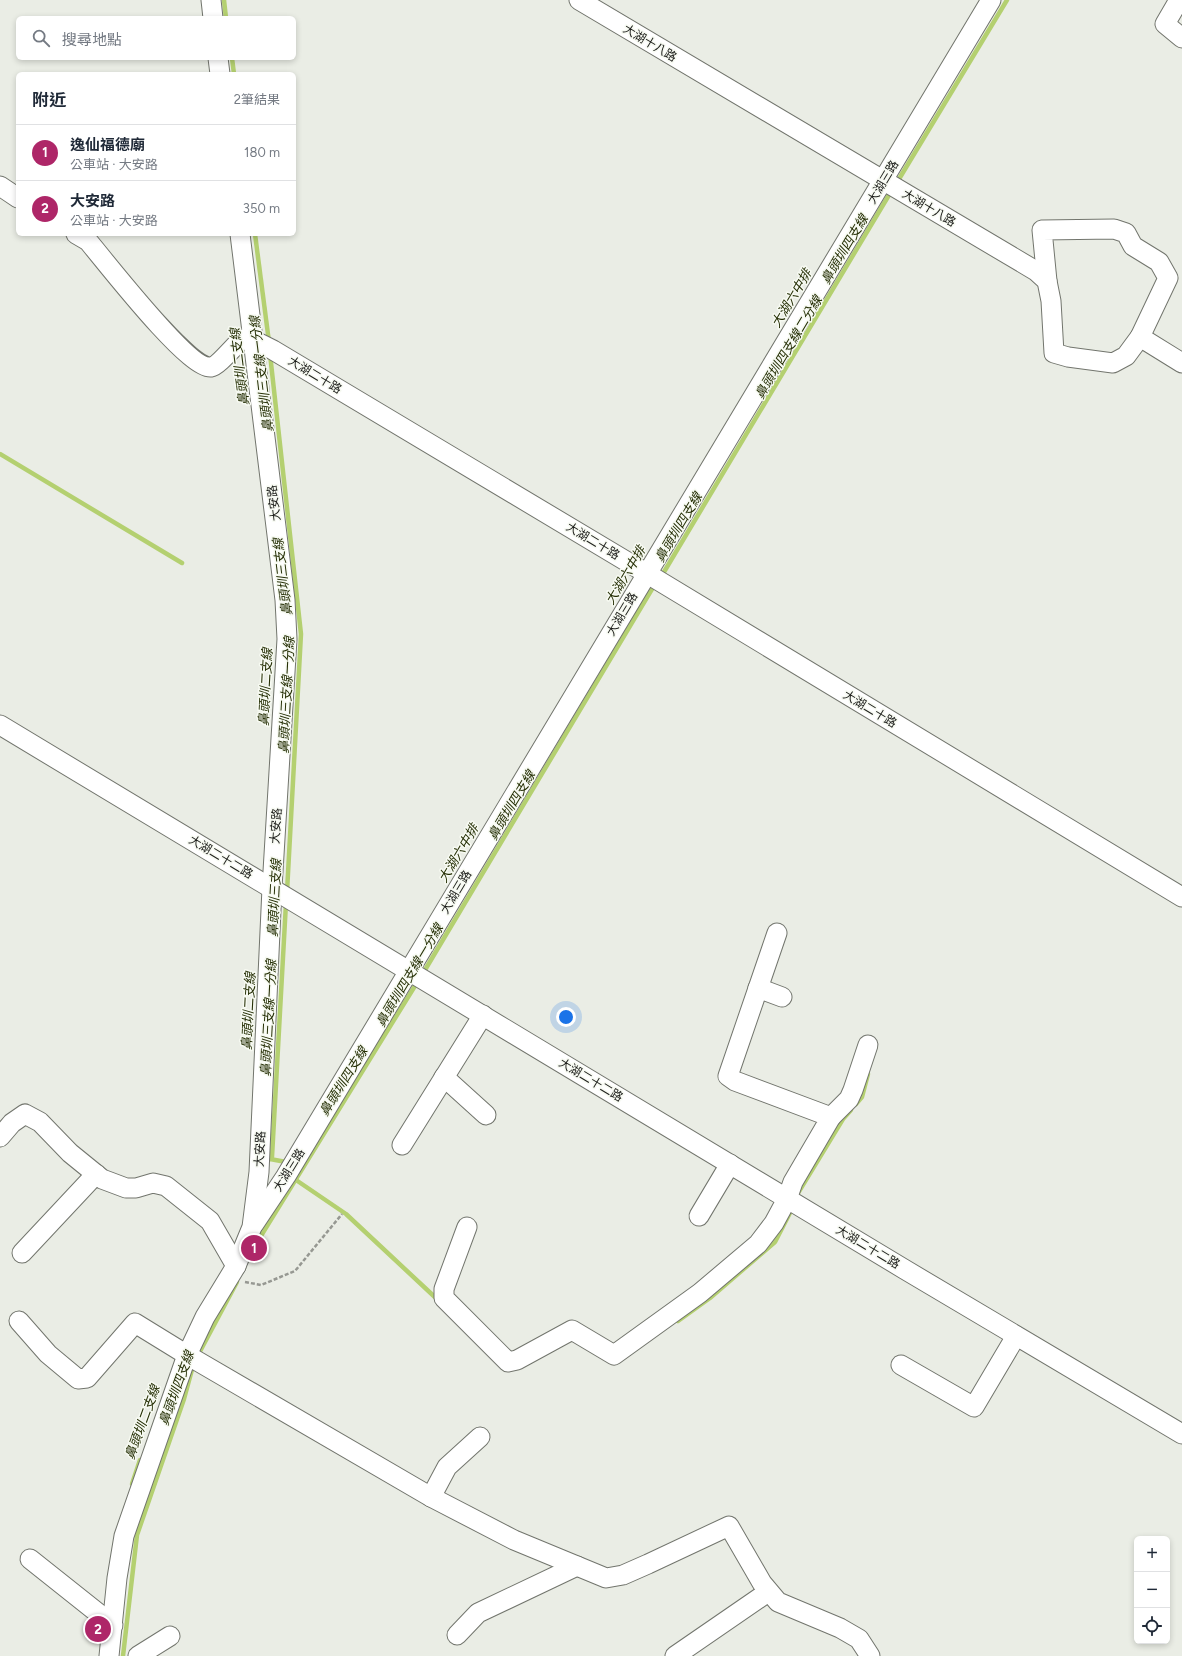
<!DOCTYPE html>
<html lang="zh-TW">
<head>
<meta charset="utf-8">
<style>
	body { margin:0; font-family:Figtree,"Noto Sans TC",sans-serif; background:#f6f6f7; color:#1f2937 }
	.controls { position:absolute; right:12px; bottom:12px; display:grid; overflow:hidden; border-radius:6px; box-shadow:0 2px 6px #0003 }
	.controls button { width:36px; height:36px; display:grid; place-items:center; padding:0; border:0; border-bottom:1px solid #e0e1e3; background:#fff; color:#1f2937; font:20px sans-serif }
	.you { position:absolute; left:566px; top:1017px; width:14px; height:14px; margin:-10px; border:3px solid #fff; border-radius:50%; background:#1a73e8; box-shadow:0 0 0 6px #1a73e833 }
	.badge { display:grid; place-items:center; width:26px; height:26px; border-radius:50%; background:#ae2668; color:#fff; font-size:13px; font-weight:700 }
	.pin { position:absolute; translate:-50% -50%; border:2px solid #fff; box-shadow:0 1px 4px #0006 }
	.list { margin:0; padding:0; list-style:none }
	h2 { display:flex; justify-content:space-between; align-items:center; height:52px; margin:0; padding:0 16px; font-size:17px }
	h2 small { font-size:13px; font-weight:400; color:#747a83 }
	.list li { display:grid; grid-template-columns:26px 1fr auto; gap:12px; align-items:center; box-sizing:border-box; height:56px; padding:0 16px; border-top:1px solid #e0e1e3 }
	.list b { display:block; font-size:15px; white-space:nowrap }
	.list p { margin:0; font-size:13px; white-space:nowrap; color:#747a83 }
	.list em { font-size:13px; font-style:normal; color:#747a83 }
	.icon { flex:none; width:22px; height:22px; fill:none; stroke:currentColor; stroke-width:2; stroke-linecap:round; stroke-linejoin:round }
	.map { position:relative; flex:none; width:1182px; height:1656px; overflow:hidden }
	.search { position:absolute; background:#fff; box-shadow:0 2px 6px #0003; left:16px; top:16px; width:280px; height:44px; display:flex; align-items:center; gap:10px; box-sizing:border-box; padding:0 14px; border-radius:6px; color:#747a83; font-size:15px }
	.panel { position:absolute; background:#fff; box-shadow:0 2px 6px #0003; left:16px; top:72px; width:280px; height:164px; border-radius:6px }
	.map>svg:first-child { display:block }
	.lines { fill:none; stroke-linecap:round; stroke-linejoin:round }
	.stream { stroke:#b4d070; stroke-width:4.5 }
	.minor-casing { stroke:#72756d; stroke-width:21 }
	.path { stroke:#969892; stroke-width:2.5; stroke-dasharray:4 2; stroke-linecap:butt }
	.minor { stroke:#fff; stroke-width:19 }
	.labels { text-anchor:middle; stroke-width:3; stroke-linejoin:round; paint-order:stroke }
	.street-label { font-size:12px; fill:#20211e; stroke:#f7faf2 }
	.water-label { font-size:13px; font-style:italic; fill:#252f05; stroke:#f7faf2 }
</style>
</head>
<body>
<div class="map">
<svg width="1182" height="1656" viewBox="0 0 1182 1656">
	<rect width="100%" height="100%" fill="#eaede5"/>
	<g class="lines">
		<g class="stream">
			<polyline points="224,0 226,18"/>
			<polyline points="232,58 234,74"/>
			<polyline points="896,184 1007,0"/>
			<polyline points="255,234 269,342"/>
			<polyline points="270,354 301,634 287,892"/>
			<polyline points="0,454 182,563"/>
			<polyline points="661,577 892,190"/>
			<polyline points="422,975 655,584"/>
			<polyline points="856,1104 862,1097 868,1074"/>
			<polyline points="270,1159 286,1162 287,1159"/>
			<polyline points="270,1159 272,1157 286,903"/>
			<polyline points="296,1180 346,1214 438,1300"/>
			<polyline points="798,1193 843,1119 851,1110"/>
			<polyline points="251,1252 418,981"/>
			<polyline points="678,1321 710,1298 775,1242 793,1207"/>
			<polyline points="197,1357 237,1282"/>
			<polyline points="132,1484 140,1460"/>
			<polyline points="123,1656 137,1535 184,1399 193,1366"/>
		</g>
		<g class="minor-casing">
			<g id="minor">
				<polyline points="211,0 213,18"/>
				<polyline points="579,0 1036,271 1047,281 1051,301 1054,353 1068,357 1113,363 1126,356 1140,337 1182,363"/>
				<polyline points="1179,0 1165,24 1182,38"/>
				<polyline points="218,58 220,74"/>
				<polyline points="0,186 18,198"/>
				<path d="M76,234L88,241C105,261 189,370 211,367C218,366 235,345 242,339L253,340L273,350L646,573L1182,897"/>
				<polyline points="1047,281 1042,230 1114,229 1126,233 1133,246 1159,262 1168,278 1140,337"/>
				<polyline points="0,725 904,1269 1182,1434"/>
				<polyline points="758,988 782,997"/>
				<polyline points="444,1077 486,1115"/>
				<polyline points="831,1117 849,1099 853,1090 868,1045"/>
				<polyline points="0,1137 12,1123 25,1114 40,1122 70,1153 102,1179 126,1188 136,1188 153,1183 166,1186 210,1221 236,1266"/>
				<polyline points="402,1145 483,1015"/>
				<polyline points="699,1216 730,1164"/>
				<polyline points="254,1224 286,1176 991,0"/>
				<polyline points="467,1227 444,1289 444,1298 508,1362 517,1360 572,1330 614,1355 700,1293 758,1244 774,1223 787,1199 793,1182 831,1117 735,1081 728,1076 777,933"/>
				<polyline points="22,1253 96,1174"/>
				<polyline points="19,1321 48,1354 78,1379 87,1378 135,1323 187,1355 431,1497 514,1540 606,1578 623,1575 648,1564 729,1526 762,1583 778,1602 840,1628 859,1639 870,1656"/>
				<polyline points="901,1365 974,1407 1016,1336"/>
				<polyline points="431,1497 447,1467 480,1437"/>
				<polyline points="30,1559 113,1625"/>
				<polyline points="457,1635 478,1613 577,1566"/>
				<polyline points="109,1656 117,1578 124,1536 187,1355 205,1317 236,1266 252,1227 259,1172 272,888 287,639 285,600 240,234"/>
				<polyline points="138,1656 170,1636"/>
				<polyline points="675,1656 768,1592"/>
			</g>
		</g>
		<polyline class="path" points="245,1282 261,1285 295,1271 342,1214"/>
		<use href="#minor" class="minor"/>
	</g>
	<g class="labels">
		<g class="street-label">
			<text transform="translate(650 43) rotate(31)" y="4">大湖十八路</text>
			<text transform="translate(883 182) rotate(-59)" y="4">大湖三路</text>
			<text transform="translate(929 208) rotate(31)" y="4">大湖十八路</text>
			<text transform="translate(315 375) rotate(31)" y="4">大湖二十路</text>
			<text transform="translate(274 503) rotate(-97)" y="4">大安路</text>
			<text transform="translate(593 541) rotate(31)" y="4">大湖二十路</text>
			<text transform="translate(622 614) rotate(-59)" y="4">大湖三路</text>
			<text transform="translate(870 709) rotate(31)" y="4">大湖二十路</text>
			<text transform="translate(276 826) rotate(-86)" y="4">大安路</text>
			<text transform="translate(221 857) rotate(31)" y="4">大湖二十二路</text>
			<text transform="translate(456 892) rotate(-59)" y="4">大湖三路</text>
			<text transform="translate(591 1080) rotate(31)" y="4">大湖二十二路</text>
			<text transform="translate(260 1149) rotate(-87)" y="4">大安路</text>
			<text transform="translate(289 1170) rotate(-58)" y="4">大湖三路</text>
			<text transform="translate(868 1247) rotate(31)" y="4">大湖二十二路</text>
		</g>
		<g class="water-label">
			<text transform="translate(844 249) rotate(-59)" y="5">鼻頭圳四支線</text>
			<text transform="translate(791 298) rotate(-59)" y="5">大湖六中排</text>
			<text transform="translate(788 347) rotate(-59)" y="5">鼻頭圳四支線二分線</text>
			<text transform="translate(239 367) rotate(-97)" y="5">鼻頭圳二支線</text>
			<text transform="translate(261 374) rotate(-97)" y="5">鼻頭圳三支線一分線</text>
			<text transform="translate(678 527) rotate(-59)" y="5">鼻頭圳四支線</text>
			<text transform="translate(625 575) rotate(-59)" y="5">大湖六中排</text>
			<text transform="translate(282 577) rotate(-97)" y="5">鼻頭圳三支線</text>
			<text transform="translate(265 687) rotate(-87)" y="5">鼻頭圳二支線</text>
			<text transform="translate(286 695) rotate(-87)" y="5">鼻頭圳三支線一分線</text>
			<text transform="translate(511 805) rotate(-59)" y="5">鼻頭圳四支線</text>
			<text transform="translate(458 853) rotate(-59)" y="5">大湖六中排</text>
			<text transform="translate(274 898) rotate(-87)" y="5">鼻頭圳三支線</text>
			<text transform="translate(409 975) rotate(-59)" y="5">鼻頭圳四支線一分線</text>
			<text transform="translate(248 1011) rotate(-87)" y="5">鼻頭圳二支線</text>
			<text transform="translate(268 1018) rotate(-87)" y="5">鼻頭圳三支線一分線</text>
			<text transform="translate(343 1081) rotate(-58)" y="5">鼻頭圳四支線</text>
			<text transform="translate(176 1388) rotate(-70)" y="5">鼻頭圳四支線</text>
			<text transform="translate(142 1422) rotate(-70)" y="5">鼻頭圳二支線</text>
		</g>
	</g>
</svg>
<div class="controls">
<button>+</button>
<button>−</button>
<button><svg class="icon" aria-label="locate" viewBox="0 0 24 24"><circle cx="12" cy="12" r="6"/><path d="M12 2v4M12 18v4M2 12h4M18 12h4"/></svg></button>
</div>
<div class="you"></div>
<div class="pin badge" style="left:254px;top:1248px">1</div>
<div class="pin badge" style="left:98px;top:1629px">2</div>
<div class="search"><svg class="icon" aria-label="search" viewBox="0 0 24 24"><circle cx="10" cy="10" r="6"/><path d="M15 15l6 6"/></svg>搜尋地點</div>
<section class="panel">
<h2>附近<small>2筆結果</small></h2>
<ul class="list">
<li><span class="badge">1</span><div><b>逸仙福德廟</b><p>公車站 · 大安路</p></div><em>180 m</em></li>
<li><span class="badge">2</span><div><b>大安路</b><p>公車站 · 大安路</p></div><em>350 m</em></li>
</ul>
</section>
</div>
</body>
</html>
